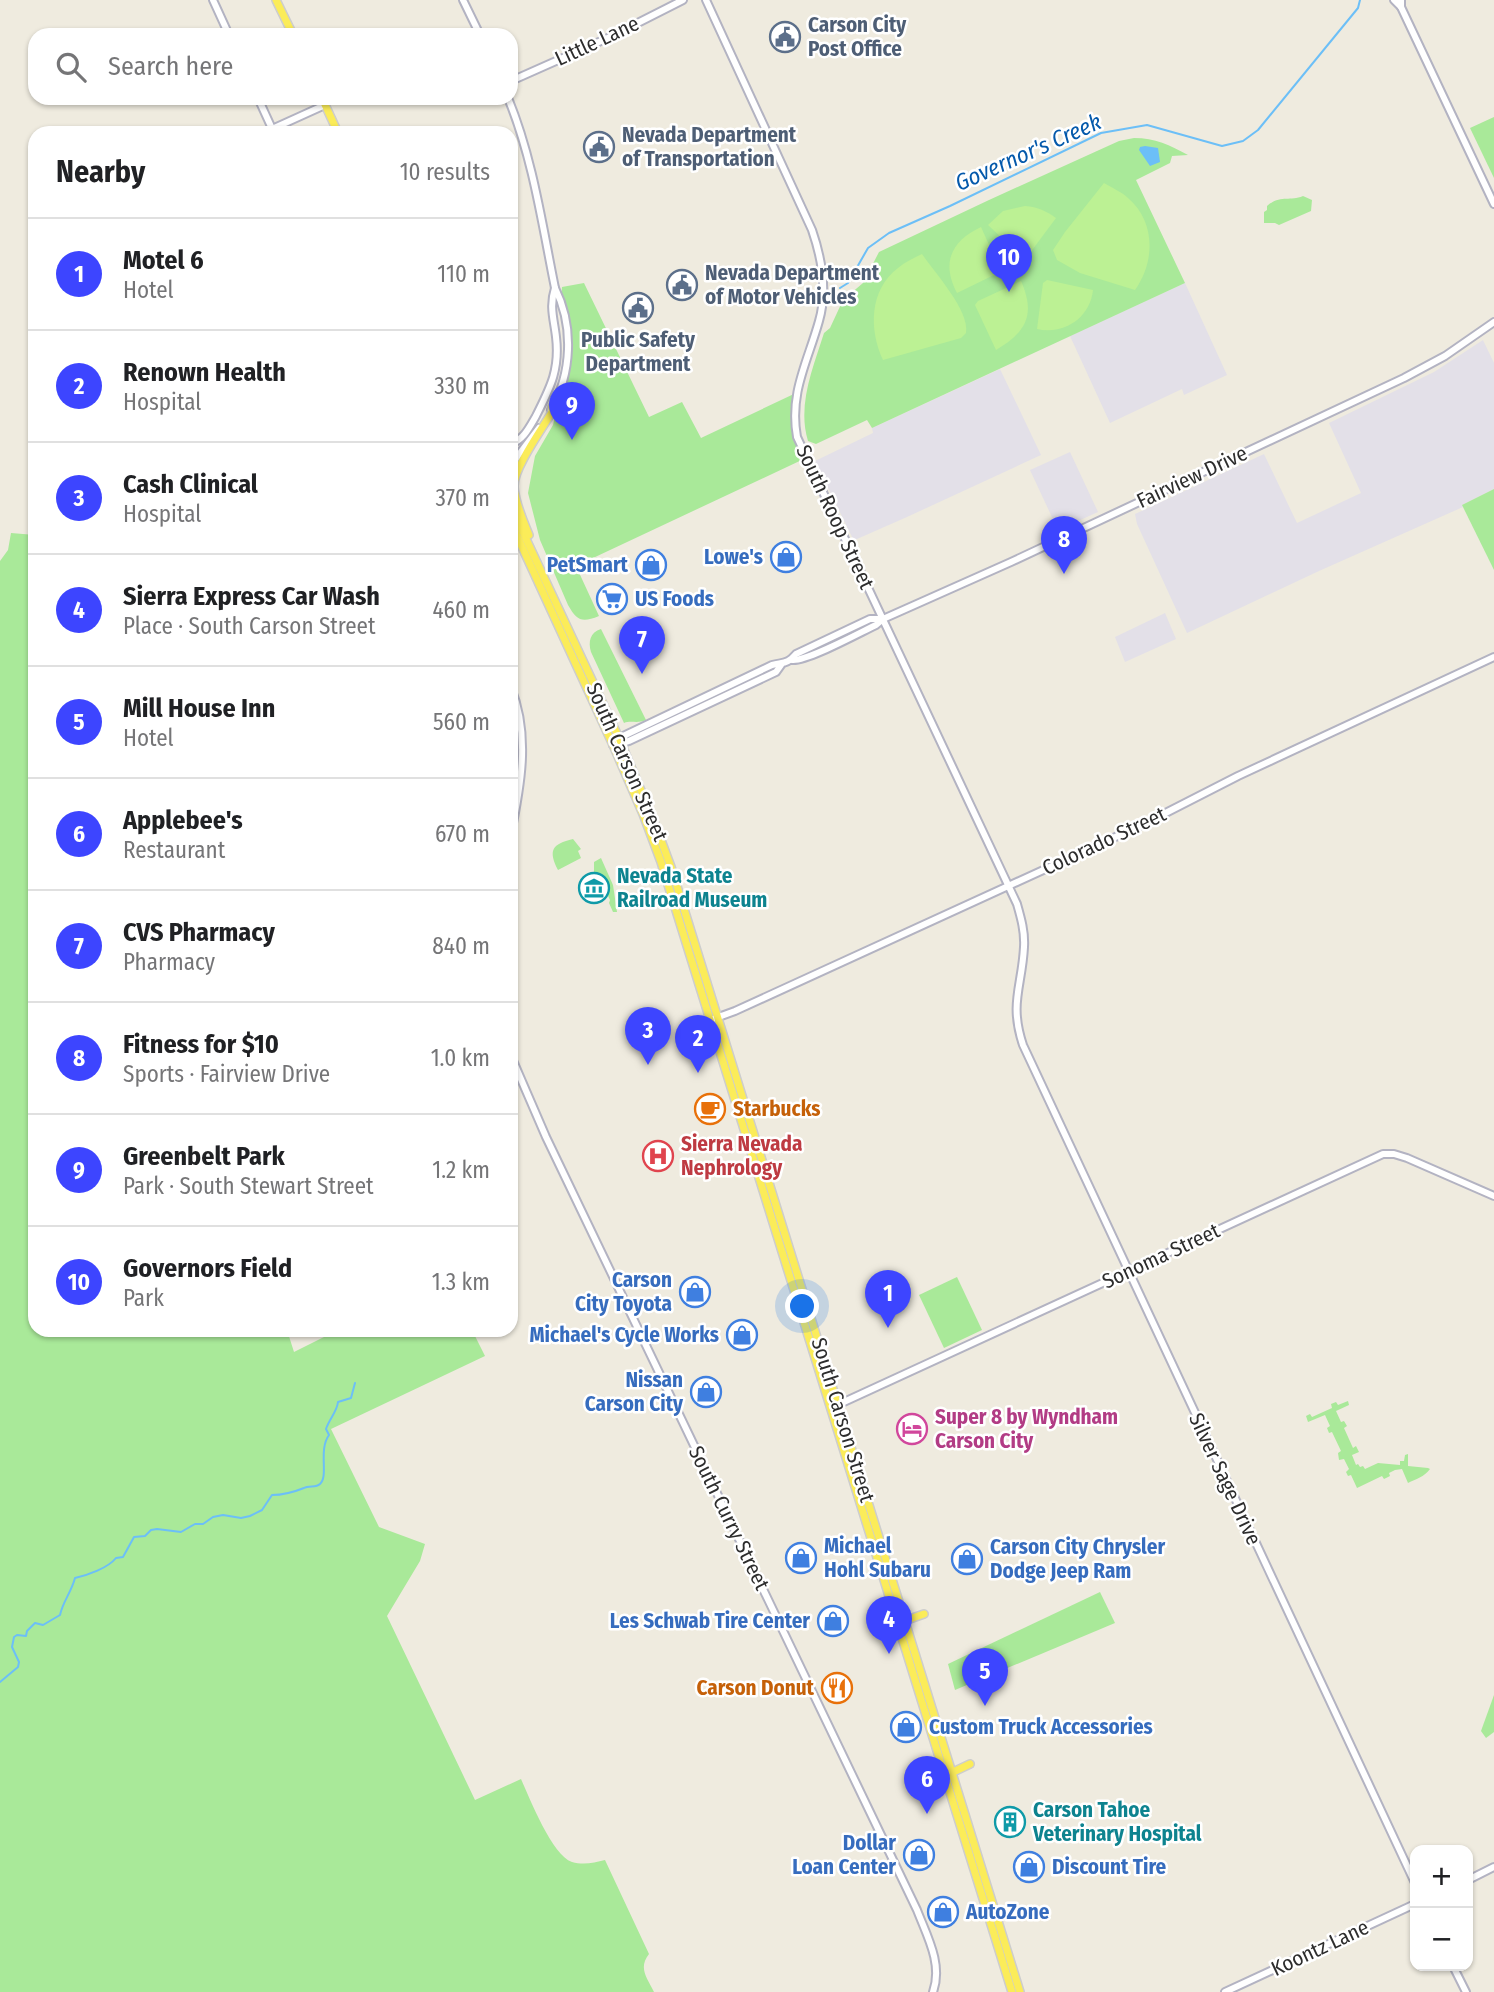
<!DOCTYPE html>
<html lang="en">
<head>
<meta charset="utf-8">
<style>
	body { margin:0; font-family:"Fira Sans Condensed",sans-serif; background:#f6f6f6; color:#202124 }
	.controls { position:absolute; right:21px; bottom:21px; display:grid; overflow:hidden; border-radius:14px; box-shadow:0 2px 5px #0004 }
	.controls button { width:63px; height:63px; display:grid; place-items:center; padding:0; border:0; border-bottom:2px solid #e0e0e0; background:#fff; color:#202124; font:35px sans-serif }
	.you { position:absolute; left:803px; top:1307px; width:24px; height:24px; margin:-18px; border:5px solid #fff; border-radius:50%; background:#1a73e8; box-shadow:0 0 0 10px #1a73e833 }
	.badge { display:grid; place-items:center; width:46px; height:46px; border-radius:50%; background:#3d45ff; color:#fff; font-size:23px; font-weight:700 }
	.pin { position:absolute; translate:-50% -58px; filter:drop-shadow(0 2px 4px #0008) }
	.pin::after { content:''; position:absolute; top:37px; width:24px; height:21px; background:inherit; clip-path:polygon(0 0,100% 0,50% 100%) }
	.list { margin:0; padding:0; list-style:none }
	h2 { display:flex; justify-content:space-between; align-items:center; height:91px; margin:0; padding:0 28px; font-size:30px }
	h2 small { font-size:23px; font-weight:400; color:#757577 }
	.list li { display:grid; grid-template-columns:46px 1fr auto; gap:21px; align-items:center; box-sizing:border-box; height:112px; padding:0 28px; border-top:2px solid #e0e0e0 }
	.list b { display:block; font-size:26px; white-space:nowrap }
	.list p { margin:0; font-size:23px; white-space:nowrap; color:#757577 }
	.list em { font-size:23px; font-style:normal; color:#757577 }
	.icon { flex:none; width:38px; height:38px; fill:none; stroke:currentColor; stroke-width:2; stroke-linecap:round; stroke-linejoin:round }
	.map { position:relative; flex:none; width:1494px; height:1992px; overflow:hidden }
	.search { position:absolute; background:#fff; box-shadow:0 2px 5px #0004; left:28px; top:28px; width:490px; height:77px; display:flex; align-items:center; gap:18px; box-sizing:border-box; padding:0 24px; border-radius:21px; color:#757577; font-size:26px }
	.panel { position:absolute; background:#fff; box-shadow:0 2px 5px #0004; left:28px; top:126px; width:490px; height:1211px; border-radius:21px }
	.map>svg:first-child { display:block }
	.industrial { fill:#e3e0e8 }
	.green { fill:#a9e999 }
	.pitch { fill:#bcf194 }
	.water { fill:#6cbff7 }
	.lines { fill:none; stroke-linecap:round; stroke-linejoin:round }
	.stream { stroke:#6cbff7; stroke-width:2 }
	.secondary-casing { stroke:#b3b3c2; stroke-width:10 }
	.primary-casing { stroke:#cdcdcd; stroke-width:10 }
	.secondary { stroke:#fff; stroke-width:6 }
	.primary { stroke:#fbec59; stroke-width:7 }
	.labels { text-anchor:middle; stroke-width:5; stroke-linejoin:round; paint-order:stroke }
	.service-label { font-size:21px; font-weight:bold; fill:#4e5e75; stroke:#fff; text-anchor:start }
	.street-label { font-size:21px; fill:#2d2d2d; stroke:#fff }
	.shop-label { font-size:21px; font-weight:bold; fill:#366cbe; stroke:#fff; text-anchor:end }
	.culture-label { font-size:21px; font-weight:bold; fill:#0d838f; stroke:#fff; text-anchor:start }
	.food-label { font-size:21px; font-weight:bold; fill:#c56008; stroke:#fff; text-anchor:start }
	.health-label { font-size:21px; font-weight:bold; fill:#be3a42; stroke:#fff; text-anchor:start }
	.hotel-label { font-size:21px; font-weight:bold; fill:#b23c85; stroke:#fff; text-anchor:start }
	.water-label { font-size:23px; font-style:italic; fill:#0459ab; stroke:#fff }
</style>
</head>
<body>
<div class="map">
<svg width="1494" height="1992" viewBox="0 0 1494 1992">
	<rect width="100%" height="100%" fill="#efebdf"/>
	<g class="industrial">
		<polygon points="1185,283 1227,375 1184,395 1182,389 1110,423 1070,336"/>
		<polygon points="1483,340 1494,363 1494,489 1462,505 1463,507 1319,571 1187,633 1137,524 1135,514 1264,454 1297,523 1361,493 1329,423 1434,372"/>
		<polygon points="1000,369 1041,455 907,517 857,539 853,539 815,461 873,433 872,428"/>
		<polygon points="1070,452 1098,512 1058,530 1030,470"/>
		<polygon points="1165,613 1176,639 1125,662 1115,637"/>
	</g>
	<g class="green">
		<polygon points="1494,117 1494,178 1470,128"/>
		<path d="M1134,138C1155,138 1170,145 1188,155L1172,156L1170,163L1136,180L1185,283L872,428L867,420L816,444L808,441C797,405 813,368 824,333L830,328L843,300L863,283L879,252L989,200L1119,141Z"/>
		<path d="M1303,196L1312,200L1311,211L1279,225L1275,223H1264V212L1267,210V206C1281,194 1289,202 1303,196Z"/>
		<path d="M584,283L649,417L682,402L701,438L796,393L795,427L806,458L576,566L599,616C582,623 577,621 568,605L540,540L528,493L535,456L553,425L568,362L561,301L562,287Z"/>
		<polygon points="1494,489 1494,570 1462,505"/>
		<path d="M11,533L35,535V1330H287L294,1352L338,1330H472L485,1356L331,1429L379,1527L425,1544L420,1561L387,1616L475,1800L521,1779C530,1799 552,1855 572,1862C583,1865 594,1863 605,1860L649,1954C638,1968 647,1978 654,1992H0V561L8,550Z"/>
		<path d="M601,629L646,720C637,724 631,720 624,723L591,652C588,642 590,632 601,629Z"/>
		<path d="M573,839L581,849L578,851L581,858L558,870C548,850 552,844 573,839Z"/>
		<polygon points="601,858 613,885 617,912 613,912 609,903 610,900 598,875 594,874 594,862"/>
		<polygon points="957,1277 982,1330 944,1348 919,1295"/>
		<path d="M1348,1401L1349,1405L1336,1411L1341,1422L1344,1421L1347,1426L1344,1428L1353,1448L1356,1446L1359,1452L1352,1455L1356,1465L1358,1464L1360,1467L1363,1466L1365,1469L1378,1463L1400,1465V1461H1404L1405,1455L1408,1454V1466L1428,1468L1430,1469C1424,1477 1416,1479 1408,1483L1402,1469L1395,1470L1389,1473L1390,1476L1384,1479L1382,1476L1357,1488L1351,1475L1348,1476L1346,1472L1349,1469L1344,1459L1339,1460L1338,1453L1341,1451L1332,1432L1329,1433L1327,1428L1330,1426L1325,1415L1308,1422L1306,1416L1310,1414L1312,1417L1332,1408L1331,1404L1336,1402L1338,1405Z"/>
		<polygon points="1100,1592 1115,1623 955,1690 948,1664"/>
		<polygon points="1494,1695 1494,1732 1486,1738 1481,1731"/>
	</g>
	<g class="pitch">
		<path d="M1104,183C1112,188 1122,192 1128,198C1156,222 1155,262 1135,290L1080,273L1057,260L1053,250L1065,232Z"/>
		<path d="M1025,206C1038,207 1046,211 1056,218L1027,257H1022L988,225L1003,211Z"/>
		<path d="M981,227L999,267V271L994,275L957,293C941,263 951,241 981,227Z"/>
		<path d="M922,254C935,273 970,311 966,333L961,338L883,360C869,330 869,290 898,268C905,262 914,258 922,254Z"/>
		<path d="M1047,280L1093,290C1090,318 1064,335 1037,329L1043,283Z"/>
		<path d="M1021,281C1036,315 1026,332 996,350L975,305L978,301Z"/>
	</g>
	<polygon class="water" points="1145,146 1158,148 1160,162 1150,166 1139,150 1140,147"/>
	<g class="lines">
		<g class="stream">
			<polyline points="840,288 848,283 868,248 889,233 950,206 1101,133 1147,125 1222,146 1243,141 1258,130 1358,8 1360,0"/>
			<path d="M0,1682L18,1667L19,1662L12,1647L14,1637L17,1635L26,1636L27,1631L35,1623L43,1625L60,1615C63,1601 71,1593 75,1578C88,1575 108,1568 116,1558L123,1557L134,1537L145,1536L151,1530L157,1529L181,1532L195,1524H203L213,1517L223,1515L241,1518L250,1516L262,1510L272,1495C283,1495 294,1492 304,1488C309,1485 316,1488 320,1484C329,1476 318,1450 329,1435L326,1429C329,1419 337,1412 338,1402L351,1398L355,1383"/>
		</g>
		<g class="secondary-casing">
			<g id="secondary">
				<polyline points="213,0 229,35"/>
				<polyline points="463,0 480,35"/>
				<path d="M706,0L812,230C822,259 828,290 819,321C808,361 789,393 797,437L1017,904C1021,918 1025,932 1024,947C1022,987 1009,1003 1023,1045L1415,1883"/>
				<polyline points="1394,0 1401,7"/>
				<polyline points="1401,0 1401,7 1494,204"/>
				<polyline points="511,81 610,37 683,0"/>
				<polyline points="258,98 274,133"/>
				<path d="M508,98C533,159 542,224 555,288C574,326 572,373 551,410"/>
				<polyline points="272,129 325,105"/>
				<path d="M511,444C524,439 529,428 536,416C550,388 560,370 556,337C554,319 549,307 555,288"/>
				<polyline points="514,461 539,428"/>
				<path d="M792,660C806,662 859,633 876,625L883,619L1011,562L1404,378L1445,356L1494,322"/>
				<path d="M511,688C530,734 521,785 511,833"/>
				<path d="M613,745L619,738L772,665C785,662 787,664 796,654L870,619H883"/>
				<polyline points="617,745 629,741 776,672 781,665"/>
				<polyline points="713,1019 735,1011 1146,823 1238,776 1494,657"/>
				<path d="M511,1056L546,1137L917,1910C927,1936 943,1964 933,1992"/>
				<polyline points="833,1407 1383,1154 1394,1154 1407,1158 1494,1196"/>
				<polyline points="1468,1880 1494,1867"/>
				<polyline points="1453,1966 1466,1992"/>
				<polyline points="1225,1992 1415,1904"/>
			</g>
		</g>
		<g class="primary-casing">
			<g id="primary">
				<polyline points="276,0 293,35"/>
				<polyline points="322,98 338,133"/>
				<polyline points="511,450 514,457 511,468"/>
				<polyline points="511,504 520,526 619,738 655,824 671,867 1020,1992"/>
				<polyline points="511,523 613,745 643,814 661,862 1012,1992"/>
				<path d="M529,535C523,520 515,503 514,487C513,469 542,429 552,412V407"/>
				<polyline points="901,1622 924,1614"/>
				<polyline points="949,1774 970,1764"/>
			</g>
		</g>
		<use href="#secondary" class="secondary"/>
		<use href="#primary" class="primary"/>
	</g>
	<defs>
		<g id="civic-ring" transform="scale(1.575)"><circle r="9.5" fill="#fff" stroke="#5c6f8a" stroke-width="1.5"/><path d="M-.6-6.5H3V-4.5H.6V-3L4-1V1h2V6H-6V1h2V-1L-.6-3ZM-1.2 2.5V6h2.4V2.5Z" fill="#5c6f8a"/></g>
		<g id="shop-ring" transform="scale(1.575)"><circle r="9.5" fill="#fff" stroke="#3f7fe0" stroke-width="1.5"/><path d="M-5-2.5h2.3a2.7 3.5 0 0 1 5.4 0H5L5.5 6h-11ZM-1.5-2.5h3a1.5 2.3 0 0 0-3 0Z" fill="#3f7fe0"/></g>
		<g id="supermarket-ring" transform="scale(1.575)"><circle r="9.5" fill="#fff" stroke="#3f7fe0" stroke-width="1.5"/><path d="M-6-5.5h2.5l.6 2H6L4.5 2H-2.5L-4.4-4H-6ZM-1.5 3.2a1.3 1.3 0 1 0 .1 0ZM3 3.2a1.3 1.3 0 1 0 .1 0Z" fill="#3f7fe0"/></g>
		<g id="museum-ring" transform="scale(1.575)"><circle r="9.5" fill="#fff" stroke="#0f9aa8" stroke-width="1.5"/><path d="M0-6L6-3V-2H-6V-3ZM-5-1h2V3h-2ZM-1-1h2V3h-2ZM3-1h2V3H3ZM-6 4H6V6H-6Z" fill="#0f9aa8"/></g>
		<g id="cafe-ring" transform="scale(1.575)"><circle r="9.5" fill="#fff" stroke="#e8710a" stroke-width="1.5"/><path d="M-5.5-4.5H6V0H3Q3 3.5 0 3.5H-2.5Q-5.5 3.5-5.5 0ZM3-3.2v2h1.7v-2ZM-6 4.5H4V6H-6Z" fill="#e8710a"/></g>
		<g id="hospital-ring" transform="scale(1.575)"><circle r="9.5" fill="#fff" stroke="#e0444e" stroke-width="1.5"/><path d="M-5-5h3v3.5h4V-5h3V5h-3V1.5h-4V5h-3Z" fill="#e0444e"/></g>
		<g id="hotel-ring" transform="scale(1.575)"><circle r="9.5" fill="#fff" stroke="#d1479c" stroke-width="1.5"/><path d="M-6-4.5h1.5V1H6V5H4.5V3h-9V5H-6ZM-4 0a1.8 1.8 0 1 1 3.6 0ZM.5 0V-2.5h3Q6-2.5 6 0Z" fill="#d1479c"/></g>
		<g id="restaurant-ring" transform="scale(1.575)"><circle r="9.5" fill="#fff" stroke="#e8710a" stroke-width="1.5"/><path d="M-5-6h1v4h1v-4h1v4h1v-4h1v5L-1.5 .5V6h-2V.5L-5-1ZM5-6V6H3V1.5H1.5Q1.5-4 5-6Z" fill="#e8710a"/></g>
		<g id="building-ring" transform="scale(1.575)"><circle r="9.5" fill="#fff" stroke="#0f9aa8" stroke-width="1.5"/><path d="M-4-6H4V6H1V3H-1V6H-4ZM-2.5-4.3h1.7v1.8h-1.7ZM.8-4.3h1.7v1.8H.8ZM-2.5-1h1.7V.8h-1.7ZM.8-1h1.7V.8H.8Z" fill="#0f9aa8"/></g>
	</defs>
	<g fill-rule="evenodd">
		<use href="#civic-ring" x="785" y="37"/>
		<use href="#civic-ring" x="599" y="147"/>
		<use href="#civic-ring" x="682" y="285"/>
		<use href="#civic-ring" x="638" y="308"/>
		<use href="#shop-ring" x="786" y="557"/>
		<use href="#shop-ring" x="651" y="565"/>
		<use href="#supermarket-ring" x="612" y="599"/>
		<use href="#museum-ring" x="594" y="888"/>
		<use href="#cafe-ring" x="710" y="1109"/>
		<use href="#hospital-ring" x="658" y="1156"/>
		<use href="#shop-ring" x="695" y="1292"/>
		<use href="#shop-ring" x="742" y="1335"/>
		<use href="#shop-ring" x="706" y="1392"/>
		<use href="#hotel-ring" x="912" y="1429"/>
		<use href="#shop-ring" x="801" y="1558"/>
		<use href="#shop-ring" x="967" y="1559"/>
		<use href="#shop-ring" x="833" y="1621"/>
		<use href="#restaurant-ring" x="837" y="1688"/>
		<use href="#shop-ring" x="906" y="1727"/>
		<use href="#building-ring" x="1010" y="1822"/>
		<use href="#shop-ring" x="919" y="1855"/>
		<use href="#shop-ring" x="1029" y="1867"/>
		<use href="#shop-ring" x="943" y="1912"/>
	</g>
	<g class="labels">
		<g class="service-label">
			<text x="808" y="32">Carson City<tspan x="808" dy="24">Post Office</tspan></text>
			<text x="622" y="142">Nevada Department<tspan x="622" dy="24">of Transportation</tspan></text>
			<text x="705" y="280">Nevada Department<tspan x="705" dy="24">of Motor Vehicles</tspan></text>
			<text x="638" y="347" text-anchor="middle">Public Safety<tspan x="638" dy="24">Department</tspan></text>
		</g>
		<g class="street-label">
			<text transform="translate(597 41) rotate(-25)" y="7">Little Lane</text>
			<text transform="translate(1192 477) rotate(-25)" y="7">Fairview Drive</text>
			<text transform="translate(835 517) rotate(65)" y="7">South Roop Street</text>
			<text transform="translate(627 762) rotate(66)" y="7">South Carson Street</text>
			<text transform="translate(1104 841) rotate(-25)" y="7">Colorado Street</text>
			<text transform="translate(1161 1256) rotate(-25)" y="7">Sonoma Street</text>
			<text transform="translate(843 1420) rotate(73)" y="7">South Carson Street</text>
			<text transform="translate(1225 1479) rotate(65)" y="7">Silver Sage Drive</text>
			<text transform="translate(729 1518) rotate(64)" y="7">South Curry Street</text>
			<text transform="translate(1320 1948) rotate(-25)" y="7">Koontz Lane</text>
		</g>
		<g class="shop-label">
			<text x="763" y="564">Lowe's</text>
			<text x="628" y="572">PetSmart</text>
			<text x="635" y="606" text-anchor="start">US Foods</text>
			<text x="672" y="1287">Carson<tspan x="672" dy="24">City Toyota</tspan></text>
			<text x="719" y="1342">Michael's Cycle Works</text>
			<text x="683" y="1387">Nissan<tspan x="683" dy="24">Carson City</tspan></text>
			<text x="824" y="1553" text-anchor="start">Michael<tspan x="824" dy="24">Hohl Subaru</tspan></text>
			<text x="990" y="1554" text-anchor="start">Carson City Chrysler<tspan x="990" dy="24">Dodge Jeep Ram</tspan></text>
			<text x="810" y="1628">Les Schwab Tire Center</text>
			<text x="929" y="1734" text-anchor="start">Custom Truck Accessories</text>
			<text x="896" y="1850">Dollar<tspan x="896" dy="24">Loan Center</tspan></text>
			<text x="1052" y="1874" text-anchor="start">Discount Tire</text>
			<text x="966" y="1919" text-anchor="start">AutoZone</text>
		</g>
		<g class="culture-label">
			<text x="617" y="883">Nevada State<tspan x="617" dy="24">Railroad Museum</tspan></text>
			<text x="1033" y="1817">Carson Tahoe<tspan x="1033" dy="24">Veterinary Hospital</tspan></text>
		</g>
		<g class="food-label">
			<text x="733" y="1116">Starbucks</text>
			<text x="814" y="1695" text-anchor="end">Carson Donut</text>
		</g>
		<g class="health-label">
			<text x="681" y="1151">Sierra Nevada<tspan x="681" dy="24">Nephrology</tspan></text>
		</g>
		<g class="hotel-label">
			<text x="935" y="1424">Super 8 by Wyndham<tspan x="935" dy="24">Carson City</tspan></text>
		</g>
		<g class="water-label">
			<text transform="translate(1028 152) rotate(-24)" y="8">Governor's Creek</text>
		</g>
	</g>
</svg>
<div class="controls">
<button>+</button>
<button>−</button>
</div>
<div class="you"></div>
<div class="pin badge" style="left:888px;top:1328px">1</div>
<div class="pin badge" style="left:698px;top:1073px">2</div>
<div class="pin badge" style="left:648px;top:1065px">3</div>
<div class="pin badge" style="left:889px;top:1654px">4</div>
<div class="pin badge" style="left:985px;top:1706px">5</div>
<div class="pin badge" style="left:927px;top:1814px">6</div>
<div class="pin badge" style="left:642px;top:674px">7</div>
<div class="pin badge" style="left:1064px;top:574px">8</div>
<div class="pin badge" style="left:572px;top:440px">9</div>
<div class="pin badge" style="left:1009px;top:292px">10</div>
<div class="search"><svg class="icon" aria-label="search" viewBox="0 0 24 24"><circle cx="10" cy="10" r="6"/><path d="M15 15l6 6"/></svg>Search here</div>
<section class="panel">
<h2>Nearby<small>10 results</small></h2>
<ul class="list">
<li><span class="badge">1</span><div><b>Motel 6</b><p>Hotel</p></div><em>110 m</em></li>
<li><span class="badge">2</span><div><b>Renown Health</b><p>Hospital</p></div><em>330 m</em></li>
<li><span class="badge">3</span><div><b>Cash Clinical</b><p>Hospital</p></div><em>370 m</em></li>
<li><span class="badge">4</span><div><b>Sierra Express Car Wash</b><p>Place · South Carson Street</p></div><em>460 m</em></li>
<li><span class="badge">5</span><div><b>Mill House Inn</b><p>Hotel</p></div><em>560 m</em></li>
<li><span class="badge">6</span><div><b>Applebee's</b><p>Restaurant</p></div><em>670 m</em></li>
<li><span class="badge">7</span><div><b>CVS Pharmacy</b><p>Pharmacy</p></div><em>840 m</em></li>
<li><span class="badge">8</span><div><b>Fitness for $10</b><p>Sports · Fairview Drive</p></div><em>1.0 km</em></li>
<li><span class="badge">9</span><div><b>Greenbelt Park</b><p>Park · South Stewart Street</p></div><em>1.2 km</em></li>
<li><span class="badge">10</span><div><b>Governors Field</b><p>Park</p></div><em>1.3 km</em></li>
</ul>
</section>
</div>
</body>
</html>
